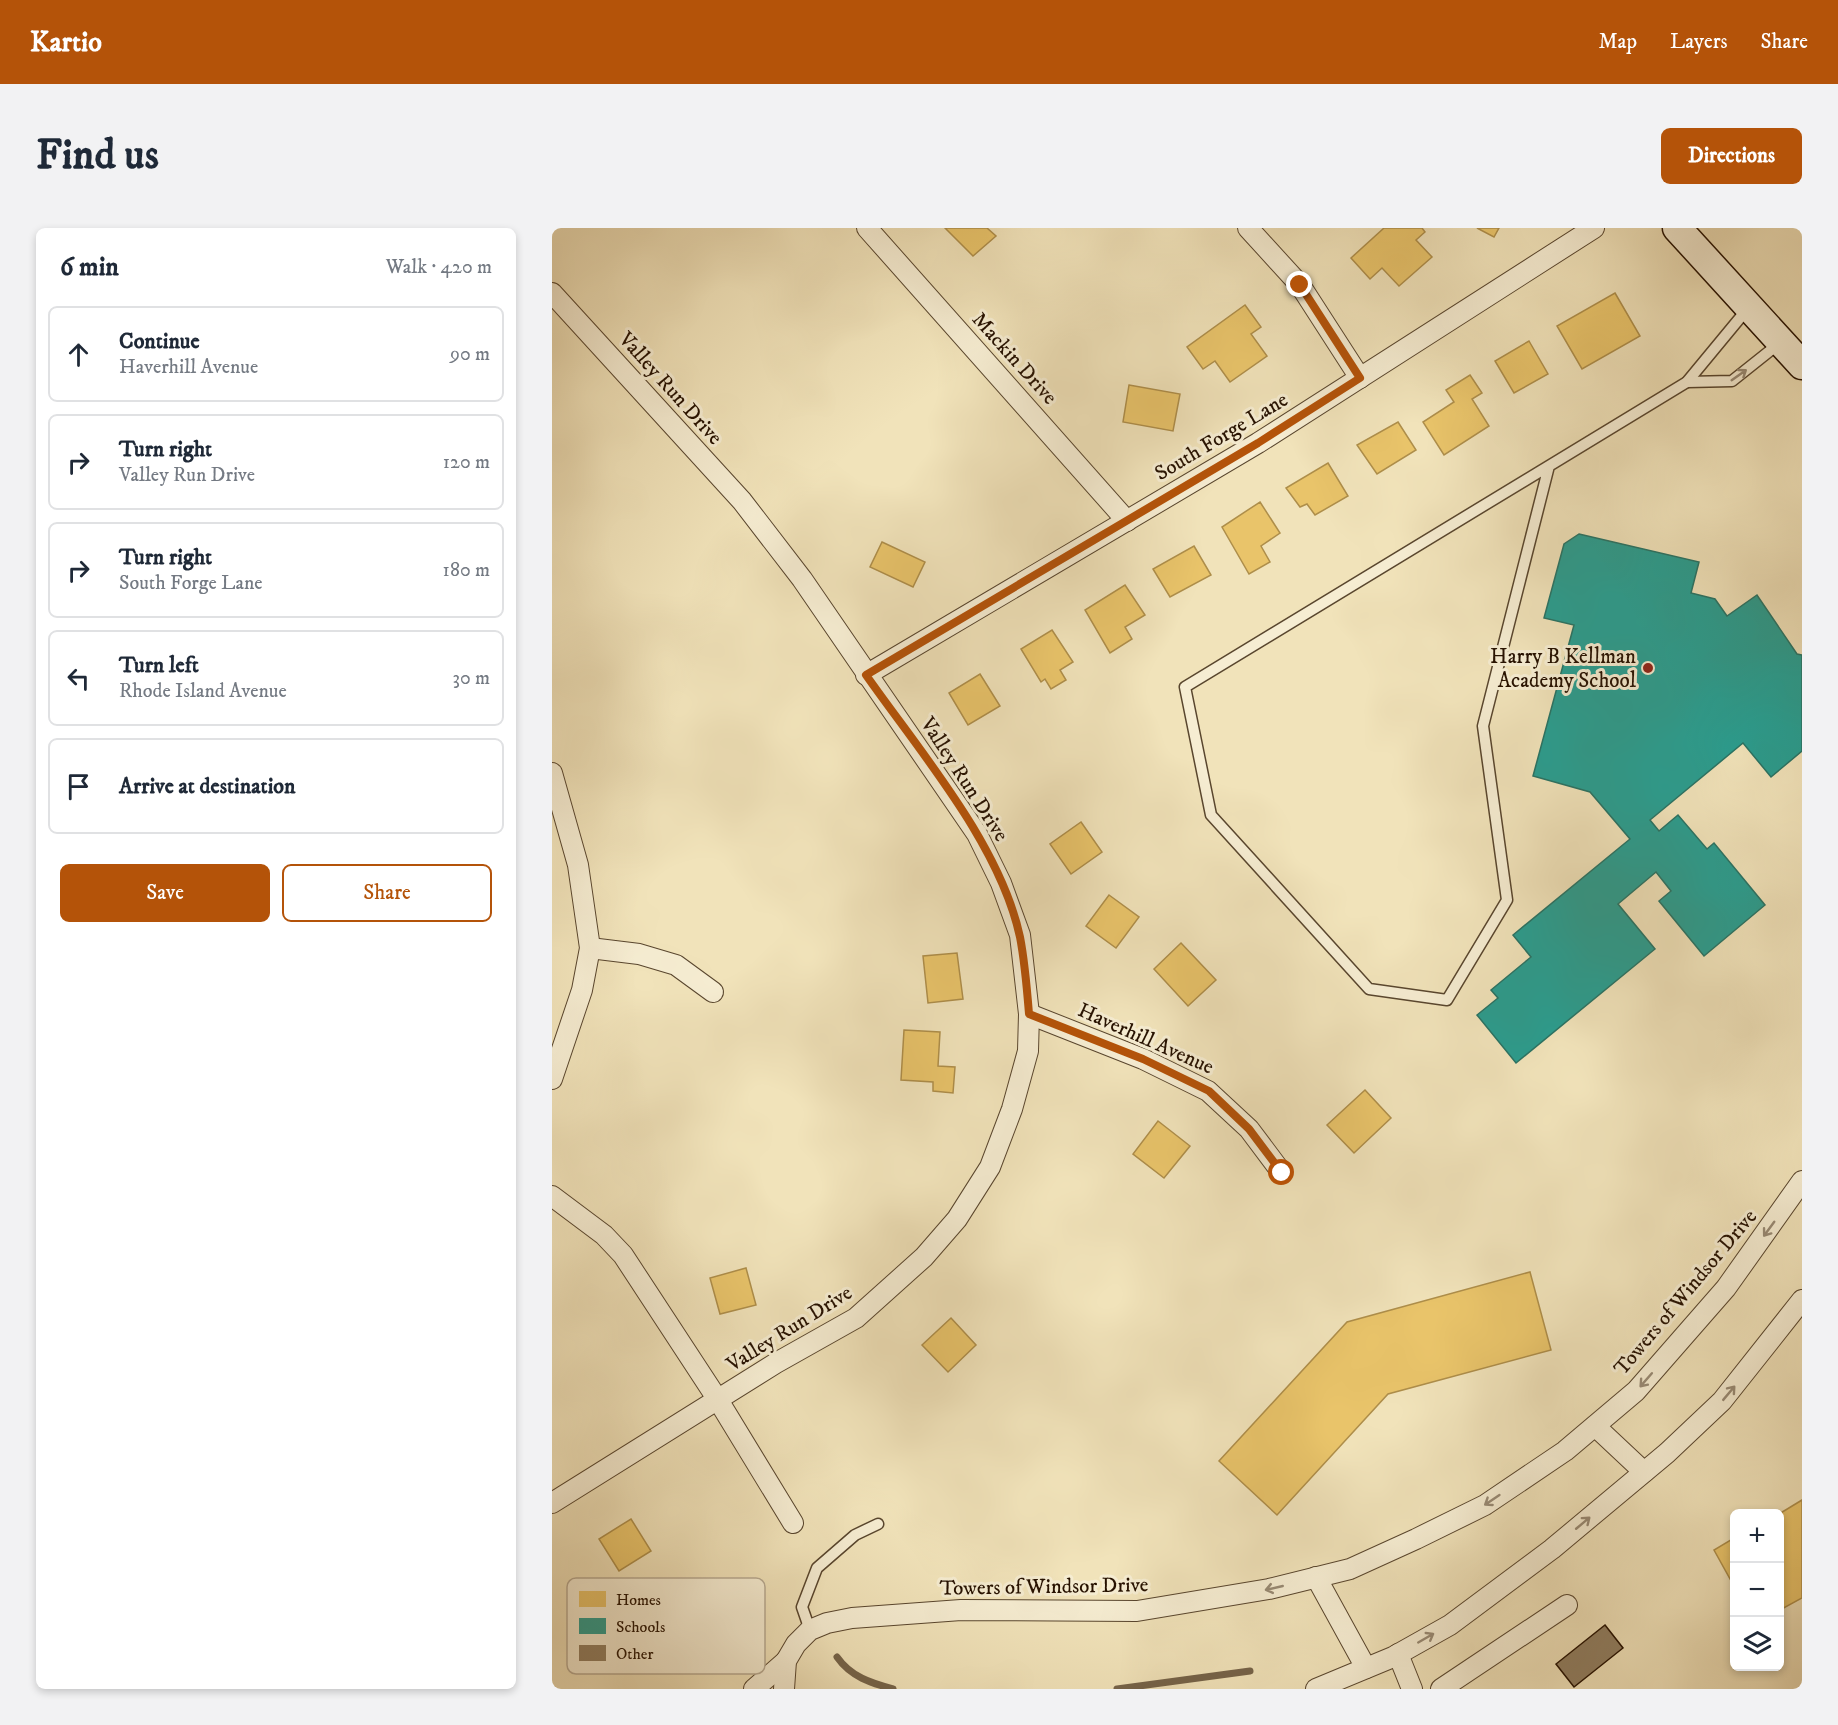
<!DOCTYPE html>
<html lang="en">
<head>
<meta charset="utf-8">
<style>
	body { margin:0; font-family:"IM FELL DW Pica",serif; background:#f2f2f3; color:#1f2937 }
	.controls { position:absolute; right:18px; bottom:18px; display:grid; overflow:hidden; border-radius:9px; box-shadow:0 3px 9px #0003 }
	.controls button { width:54px; height:54px; display:grid; place-items:center; padding:0; border:0; border-bottom:2px solid #e0e1e3; background:#fff; color:#1f2937; font:30px sans-serif }
	.stop { position:absolute; width:18px; height:18px; margin:-14px; border:4px solid #b45309; border-radius:50%; background:#fff }
	.stop.end { background:#b45309; border-color:#fff; box-shadow:0 2px 6px #0008 }
	.list { margin:0; padding:0; list-style:none }
	h2 { display:flex; justify-content:space-between; align-items:center; height:78px; margin:0; padding:0 24px; font-size:26px }
	h2 small { font-size:20px; font-weight:400; color:#747a83 }
	.list li { display:grid; grid-template-columns:39px 1fr auto; gap:18px; align-items:center; box-sizing:border-box; height:96px; margin:0 12px 12px; padding:0 12px; border:2px solid #e0e1e3; border-radius:9px }
	.list b { display:block; font-size:22px; white-space:nowrap }
	.list p { margin:0; font-size:20px; white-space:nowrap; color:#747a83 }
	.list em { font-size:20px; font-style:normal; color:#747a83 }
	.actions { display:flex; gap:12px; padding:18px 24px }
	.actions a { flex:1; padding:14px 0; border:2px solid #b45309; border-radius:9px; text-align:center; font-size:21px; color:#b45309 }
	.actions .main { background:#b45309; color:#fff }
	.icon { flex:none; width:33px; height:33px; fill:none; stroke:currentColor; stroke-width:2; stroke-linecap:round; stroke-linejoin:round }
	.map { position:relative; flex:none; width:1250px; height:1461px; overflow:hidden; border-radius:9px }
	header { display:flex; align-items:center; gap:36px; box-sizing:border-box; height:84px; padding:0 30px; background:#b45309; color:#fff }
	header strong { font-size:28px }
	nav { display:flex; gap:33px; margin-inline-start:auto; font-size:21px }
	.intro { display:flex; align-items:center; justify-content:space-between; box-sizing:border-box; height:144px; padding:0 36px }
	h1 { margin:0; font-size:42px }
	.button { padding:15px 27px; border-radius:9px; background:#b45309; color:#fff; font-size:21px; font-weight:700 }
	main { display:flex; gap:36px; padding:0 36px }
	aside { flex:1; background:#fff; border-radius:9px; box-shadow:0 3px 9px #0003 }
	.map>svg:first-child { display:block }
	.homes { fill:#e9c46a; stroke:#ae8e4a; stroke-width:1.5 }
	.schools { fill:#2a9d8f; stroke:#297364; stroke-width:1.5 }
	.lines { fill:none; stroke-linecap:round; stroke-linejoin:round }
	.stream { stroke:#76644a; stroke-width:7 }
	.building { fill:#907e61; stroke:#261100; stroke-width:1.5 }
	.lane-casing { stroke:#59462e; stroke-width:13 }
	.street-casing { stroke:#59462e; stroke-width:22 }
	.secondary-casing { stroke:#261100; stroke-width:31 }
	.lane { stroke:#f6edd2; stroke-width:10 }
	.street { stroke:#f6edd2; stroke-width:20 }
	.secondary { stroke:#f6edd2; stroke-width:28 }
	.oneway { stroke:#988a74 }
	.route { stroke:#b45309; stroke-width:8 }
	.poi-dot { fill:#8f2418; stroke:#f6edd2; stroke-width:2 }
	.labels { text-anchor:middle; stroke-width:6; stroke-linejoin:round; paint-order:stroke }
	.street-label { font-size:21px; fill:#261100; stroke:#f6edd2 }
	.poi-label { font-size:21px; fill:#261100; stroke:#f6edd2; text-anchor:end }
	.key { fill:#f6edd2; stroke:#b8ab93; stroke-width:1.5 }
	.key-label { font-size:16px; fill:#261100 }
</style>
</head>
<body>
<header>
<strong>Kartio</strong>
<nav><a>Map</a><a>Layers</a><a>Share</a></nav>
</header>
<div class="intro"><h1>Find us</h1><a class="button">Directions</a></div>
<main>
<aside>
<h2>6 min<small>Walk · 420 m</small></h2>
<ul class="list">
<li><svg class="icon" aria-label="ahead" viewBox="0 0 24 24"><path d="M12 20V5M6 11l6-6 6 6"/></svg><div><b>Continue</b><p>Haverhill Avenue</p></div><em>90 m</em></li>
<li><svg class="icon" aria-label="right" viewBox="0 0 24 24"><path d="M7 20v-9h11M14 6l5 5-5 5"/></svg><div><b>Turn right</b><p>Valley Run Drive</p></div><em>120 m</em></li>
<li><svg class="icon" aria-label="right" viewBox="0 0 24 24"><path d="M7 20v-9h11M14 6l5 5-5 5"/></svg><div><b>Turn right</b><p>South Forge Lane</p></div><em>180 m</em></li>
<li><svg class="icon" aria-label="left" viewBox="0 0 24 24"><path d="M17 20v-9H6M10 6l-5 5 5 5"/></svg><div><b>Turn left</b><p>Rhode Island Avenue</p></div><em>30 m</em></li>
<li><svg class="icon" aria-label="arrive" viewBox="0 0 24 24"><path d="M6 21V4h12l-3 4 3 4H6"/></svg><div><b>Arrive at destination</b></div></li>
</ul>
<div class="actions"><a class="main">Save</a><a>Share</a></div>
</aside>
<div class="map">
<svg width="1250" height="1461" viewBox="0 0 1250 1461">
	<rect width="100%" height="100%" fill="#f1e3ba"/>
	<filter id="stains"><feTurbulence type="fractalNoise" baseFrequency=".00333" numOctaves="4"/><feColorMatrix values="0 0 0 0 .2 0 0 0 0 .09 0 0 0 0 .02 0 0 0 .5 -.17"/></filter>
	<radialGradient id="worn" r=".72"><stop offset=".6" stop-color="#630" stop-opacity="0"/><stop offset="1" stop-color="#630" stop-opacity=".3"/></radialGradient>
	<g class="homes">
		<polygon points="393,0 435,0 444,8 421,28"/>
		<polygon points="832,0 870,0 873,4 864,12 880,29 847,58 830,40 818,51 799,30"/>
		<polygon points="925,0 947,0 942,9"/>
		<polygon points="1063,65 1088,108 1030,141 1005,98"/>
		<polygon points="693,77 709,99 699,106 715,128 678,154 663,133 651,141 635,119"/>
		<polygon points="977,113 996,146 962,165 943,133"/>
		<polygon points="918,147 930,165 920,171 937,198 892,227 871,194 902,174 894,162"/>
		<polygon points="577,157 628,166 621,203 571,194"/>
		<polygon points="846,194 864,222 825,246 805,217"/>
		<polygon points="776,235 796,268 763,287 755,276 748,279 734,260"/>
		<polygon points="708,274 728,305 709,318 718,334 697,346 670,299"/>
		<polygon points="330,314 373,334 361,359 318,339"/>
		<polygon points="642,318 659,347 618,369 601,341"/>
		<polygon points="573,357 593,387 573,399 580,411 558,425 533,382"/>
		<polygon points="500,402 521,434 508,442 514,452 499,461 493,451 489,454 469,421"/>
		<polygon points="428,446 448,478 416,497 397,465"/>
		<polygon points="529,594 550,624 519,646 498,616"/>
		<polygon points="557,667 587,689 564,720 534,698"/>
		<polygon points="629,715 664,752 636,778 602,741"/>
		<polygon points="405,725 411,771 376,775 371,728"/>
		<polygon points="352,802 388,804 386,838 403,839 401,865 381,863 381,854 349,852"/>
		<polygon points="813,862 839,890 802,925 775,897"/>
		<polygon points="606,893 638,918 612,950 581,926"/>
		<polygon points="194,1040 204,1077 168,1086 158,1050"/>
		<polygon points="978,1044 999,1122 836,1166 725,1287 667,1233 795,1094"/>
		<polygon points="399,1090 424,1117 396,1144 370,1117"/>
		<polygon points="1250,1272 1250,1370 1228,1382 1227,1286"/>
		<polygon points="79,1291 99,1323 67,1343 47,1311"/>
		<polygon points="1182,1310 1182,1358 1162,1322"/>
	</g>
	<polygon class="schools" points="1027,306 1147,334 1139,365 1163,371 1175,388 1205,367 1245,426 1250,427 1250,523 1219,549 1191,515 1098,592 1107,603 1126,587 1155,621 1162,615 1213,677 1152,728 1107,673 1119,663 1104,644 1066,676 1103,721 964,835 925,787 946,770 939,762 979,729 961,707 1078,611 1038,564 981,548 1022,397 992,390 1012,316"/>
	<g class="lines">
		<g class="stream">
			<path d="M285,1429C299,1449 319,1455 341,1461"/>
			<polyline points="565,1461 698,1443"/>
		</g>
	</g>
	<polygon class="building" points="1053,1397 1071,1420 1022,1459 1004,1436"/>
	<g class="lines">
		<g class="lane-casing">
			<g id="lane">
				<polyline points="1135,154 1180,153 1229,114"/>
				<polyline points="997,238 931,498 955,672 895,772 817,761 659,587 633,459 1135,154 1197,79"/>
				<polyline points="258,1402 250,1379 265,1340 303,1307 326,1296"/>
			</g>
		</g>
		<g class="street-casing">
			<g id="street">
				<polyline points="315,0 575,293"/>
				<polyline points="696,0 748,57 808,150"/>
				<polyline points="0,65 190,273 250,351 425,606 449,655 468,707 477,786 476,823 460,881 438,939 405,991 372,1029 304,1090 224,1135 0,1275"/>
				<polyline points="314,447 706,215 1042,0"/>
				<polyline points="0,545 26,637 38,720 30,762 0,851"/>
				<polyline points="38,720 87,726 124,737 161,764"/>
				<polyline points="477,786 591,831 656,863 697,901 730,945"/>
				<polyline points="0,968 52,1007 71,1027 166,1172 241,1295"/>
				<polyline points="1043,1198 1092,1244"/>
				<polyline points="764,1349 814,1440"/>
				<polyline points="846,1426 860,1461"/>
				<polyline points="202,1461 234,1433"/>
				<polyline points="232,1461 234,1433 244,1416 258,1402 275,1395 300,1390 409,1382 585,1383 717,1361 798,1341 864,1311 933,1277 1013,1223 1084,1163 1174,1060 1250,953"/>
				<polyline points="764,1461 841,1429 898,1397 1000,1321 1115,1225 1170,1173 1250,1072"/>
				<polyline points="889,1461 1015,1377"/>
			</g>
		</g>
		<g class="secondary-casing">
			<polyline id="secondary" points="1125,0 1250,137"/>
		</g>
		<use href="#lane" class="lane"/>
		<use href="#street" class="street"/>
		<use href="#secondary" class="secondary"/>
	</g>
	<defs><path id="oneway-shaft" d="M-6 0H5M1.5-3L5.5 0L1.5 3" fill="none" stroke-width="1.6" stroke-linecap="round" stroke-linejoin="round" transform="scale(1.5)"/></defs>
	<g class="oneway">
		<use href="#oneway-shaft" transform="translate(1187 147) rotate(-35)"/>
		<use href="#oneway-shaft" transform="translate(1217 1001) rotate(126)"/>
		<use href="#oneway-shaft" transform="translate(1094 1152) rotate(131)"/>
		<use href="#oneway-shaft" transform="translate(1177 1165) rotate(-50)"/>
		<use href="#oneway-shaft" transform="translate(940 1272) rotate(146)"/>
		<use href="#oneway-shaft" transform="translate(1031 1295) rotate(-40)"/>
		<use href="#oneway-shaft" transform="translate(722 1360) rotate(167)"/>
		<use href="#oneway-shaft" transform="translate(874 1410) rotate(-30)"/>
	</g>
	<g class="lines">
		<path class="route" d="M730,945L697,901L657,863L591,831L477,786C475,761 473,735 468,709C448,616 368,524 314,447L706,215L808,150L748,57"/>
	</g>
	<circle class="poi-dot" cx="1096" cy="440" r="6"/>
	<g class="labels">
		<g class="street-label">
			<text transform="translate(463 130) rotate(48)" y="7">Mackin Drive</text>
			<text transform="translate(119 160) rotate(48)" y="7">Valley Run Drive</text>
			<text transform="translate(669 208) rotate(-31)" y="7">South Forge Lane</text>
			<text transform="translate(413 551) rotate(57)" y="7">Valley Run Drive</text>
			<text transform="translate(594 810) rotate(24)" y="7">Haverhill Avenue</text>
			<text transform="translate(1133 1064) rotate(-50)" y="7">Towers of Windsor Drive</text>
			<text transform="translate(237 1100) rotate(-32)" y="7">Valley Run Drive</text>
			<text transform="translate(492 1358) rotate(-1)" y="7">Towers of Windsor Drive</text>
		</g>
		<g class="poi-label">
			<text x="1084" y="435">Harry B Kellman<tspan x="1084" dy="24">Academy School</tspan></text>
		</g>
	</g>
	<rect x="15" y="1350" width="198" height="96" rx="9" class="key"/>
	<rect x="27" y="1363" width="27" height="16" fill="#e9c46a"/>
	<rect x="27" y="1390" width="27" height="16" fill="#2a9d8f"/>
	<rect x="27" y="1417" width="27" height="16" fill="#907e61"/>
	<g class="key-label">
		<text x="64" y="1377">Homes</text>
		<text x="64" y="1404">Schools</text>
		<text x="64" y="1431">Other</text>
	</g>
	<rect width="100%" height="100%" filter="url(#stains)"/>
	<rect width="100%" height="100%" fill="url(#worn)"/>
</svg>
<div class="controls">
<button>+</button>
<button>−</button>
<button><svg class="icon" aria-label="layers" viewBox="0 0 24 24"><path d="M12 4l9 5-9 5-9-5zM3 14l9 5 9-5"/></svg></button>
</div>
<div class="stop" style="left:730px;top:945px"></div>
<div class="stop end" style="left:748px;top:57px"></div>
</div>
</main>
</body>
</html>
